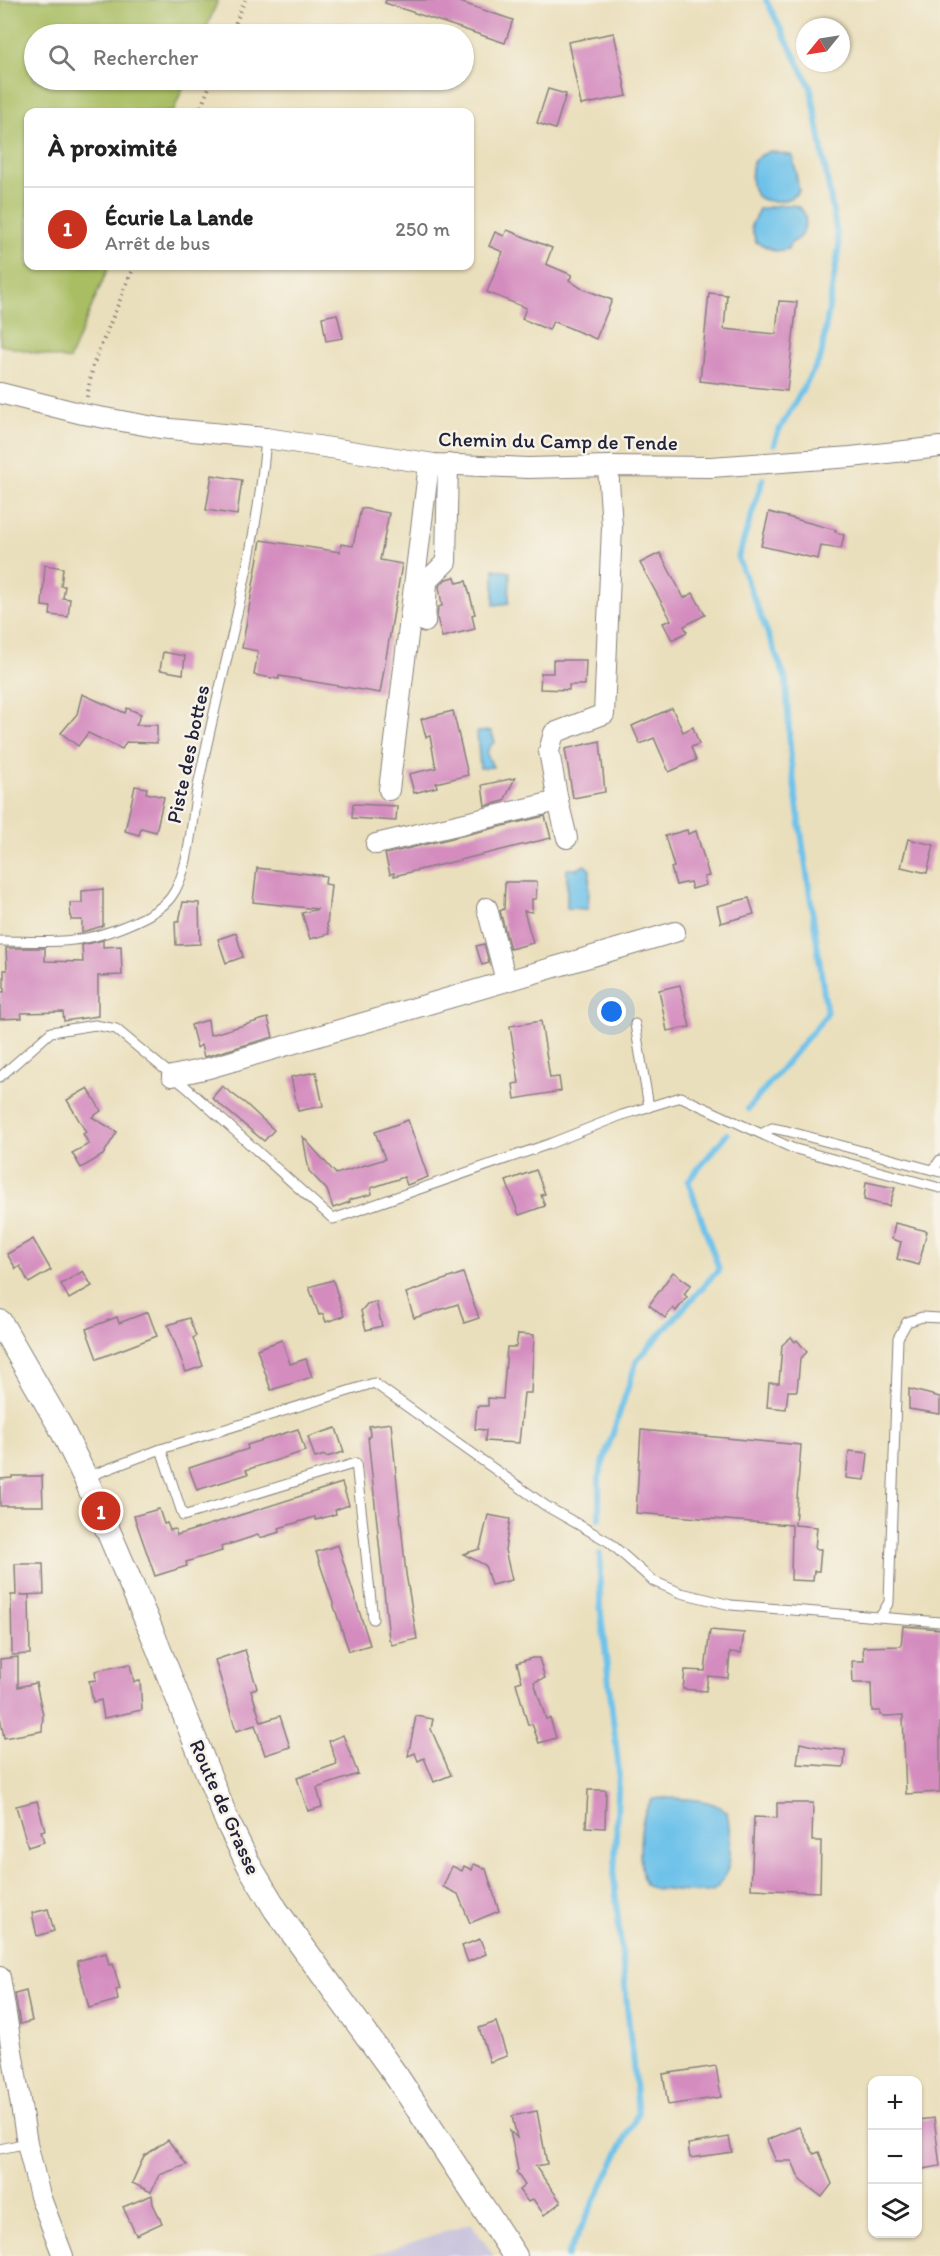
<!DOCTYPE html>
<html lang="fr">
<head>
<meta charset="utf-8">
<style>
	body { margin:0; font-family:Itim,sans-serif; background:#f6f6f6; color:#222 }
	.controls { position:absolute; right:18px; bottom:18px; display:grid; overflow:hidden; border-radius:12px; box-shadow:0 2px 4px #0004 }
	.controls button { width:54px; height:54px; display:grid; place-items:center; padding:0; border:0; border-bottom:2px solid #e0e0e0; background:#fff; color:#222; font:30px sans-serif }
	.compass { position:absolute; left:796px; top:18px; width:54px; height:54px; border-radius:50%; background:#fff; box-shadow:0 2px 4px #0004; rotate:240deg }
	.you { position:absolute; left:612px; top:1012px; width:21px; height:21px; margin:-15px; border:4px solid #fff; border-radius:50%; background:#1a73e8; box-shadow:0 0 0 9px #1a73e833 }
	.badge { display:grid; place-items:center; width:39px; height:39px; border-radius:50%; background:#c8321e; color:#fff; font-size:20px; font-weight:700 }
	.pin { position:absolute; translate:-50% -50%; border:3px solid #fff; box-shadow:0 2px 6px #0006 }
	.list { margin:0; padding:0; list-style:none }
	h2 { display:flex; justify-content:space-between; align-items:center; height:78px; margin:0; padding:0 24px; font-size:26px }
	h2 small { font-size:20px; font-weight:400; color:#767676 }
	.list li { display:grid; grid-template-columns:39px 1fr auto; gap:18px; align-items:center; box-sizing:border-box; height:84px; padding:0 24px; border-top:2px solid #e0e0e0 }
	.list b { display:block; font-size:22px; white-space:nowrap }
	.list p { margin:0; font-size:20px; white-space:nowrap; color:#767676 }
	.list em { font-size:20px; font-style:normal; color:#767676 }
	.icon { flex:none; width:33px; height:33px; fill:none; stroke:currentColor; stroke-width:2; stroke-linecap:round; stroke-linejoin:round }
	.map { position:relative; flex:none; width:940px; height:2256px; overflow:hidden }
	.search { position:absolute; background:#fff; box-shadow:0 2px 4px #0004; left:24px; top:24px; width:450px; height:66px; display:flex; align-items:center; gap:15px; box-sizing:border-box; padding:0 21px; border-radius:33px; color:#767676; font-size:22px }
	.panel { position:absolute; background:#fff; box-shadow:0 2px 4px #0004; left:24px; top:108px; width:450px; height:162px; border-radius:12px }
	.map>svg:first-child { display:block }
	.industrial { fill:#c5c0db }
	.green { fill:#a9be63; stroke:#66704f; stroke-width:1.5 }
	.water { fill:#6ec2ea; stroke:#487292; stroke-width:1.5 }
	.lines { fill:none; stroke-linecap:round; stroke-linejoin:round }
	.stream { stroke:#6ec2ea; stroke-width:6 }
	.building { fill:#d48cbf }
	.service-casing { stroke:#86807c; stroke-width:11 }
	.minor-casing { stroke:#86807c; stroke-width:22 }
	.tertiary-casing { stroke:#86807c; stroke-width:26 }
	.path { stroke:#86807c; stroke-width:4; stroke-dasharray:1.5 4.5; stroke-linecap:butt }
	.service { stroke:#fff; stroke-width:9 }
	.minor { stroke:#fff; stroke-width:20 }
	.tertiary { stroke:#fff; stroke-width:24 }
	.labels { text-anchor:middle; stroke-width:5; stroke-linejoin:round; paint-order:stroke }
	.street-label { font-size:21px; fill:#22223b; stroke:#f7f3e8 }
</style>
</head>
<body>
<div class="map">
<svg width="940" height="2256" viewBox="0 0 940 2256">
	<rect width="100%" height="100%" fill="#f7f3e8"/>
	<filter id="ink" filterUnits="userSpaceOnUse"><feTurbulence type="fractalNoise" baseFrequency=".0167" numOctaves="2"/><feDisplacementMap in="SourceGraphic" scale="12" xChannelSelector="R" yChannelSelector="G"/><feConvolveMatrix kernelMatrix="1 2 1 2 8 2 1 2 1" color-interpolation-filters="sRGB"/></filter>
	<filter id="wash" filterUnits="userSpaceOnUse"><feTurbulence type="fractalNoise" baseFrequency=".008" numOctaves="4" result="noise"/><feDisplacementMap in="SourceGraphic" scale="24" xChannelSelector="R" yChannelSelector="G"/><feGaussianBlur stdDeviation="1.35" result="paint"/><feColorMatrix in="noise" values="0 0 0 0 0 0 0 0 0 0 0 0 0 0 0 0 0 1.4 0 .05"/><feComposite in="paint" operator="in"/></filter>
	<g filter="url(#wash)">
		<rect width="100%" height="100%" fill="#eadfbc"/>
		<polygon class="industrial" points="471,2223 494,2256 369,2256"/>
		<polygon class="green" points="0,0 218,0 204,34 34,34 34,80 186,80 173,112 28,112 28,266 109,266 69,360 0,345"/>
		<g class="water">
			<path d="M770,151L793,156L799,191C793,198 787,200 778,201C751,204 749,184 753,162L760,156Z"/>
			<path d="M781,205C788,205 796,204 801,209C811,218 803,239 791,243L788,249L775,251L756,242L751,226L759,209Z"/>
			<polygon points="494,569 510,572 509,603 494,605"/>
			<polygon points="491,731 495,742 489,747 487,754 493,767 480,768 477,732"/>
			<polygon points="585,865 590,870 588,909 567,908 567,869 577,869"/>
			<path d="M665,1798C684,1799 711,1798 727,1812C731,1837 736,1876 712,1891C702,1893 653,1891 645,1885C638,1865 637,1815 653,1799Z"/>
		</g>
		<g class="lines">
			<g class="stream">
				<polyline points="766,0 811,88 839,246 821,357 778,432 774,444"/>
				<polyline points="748,1109 827,1014 791,762 786,680 738,558 763,479"/>
				<polyline points="599,1519 599,1475 637,1360 719,1269 688,1181 727,1134"/>
				<polyline points="567,2256 638,2113 614,1879 619,1772 600,1604 600,1554"/>
			</g>
		</g>
		<g id="blocks">
			<g class="building">
				<polygon points="386,0 454,0 513,20 505,43 385,3"/>
				<polygon points="614,33 627,96 581,105 568,42"/>
				<polygon points="548,89 566,94 555,129 537,123"/>
				<polygon points="507,230 552,248 546,264 572,275 569,280 581,288 612,300 596,339 553,321 549,330 522,319 526,308 487,292 503,252 489,246 495,232 504,236"/>
				<polygon points="709,293 727,295 724,329 776,334 779,301 797,302 787,391 700,381"/>
				<polygon points="337,314 343,338 326,341 322,317"/>
				<polygon points="212,475 242,480 237,515 206,510"/>
				<polygon points="361,508 389,513 380,560 402,564 380,693 279,676 279,679 254,675 258,651 242,648 261,540 340,552 341,544 353,546"/>
				<polygon points="769,512 836,530 835,532 844,535 841,549 821,546 818,559 761,546"/>
				<polygon points="660,553 684,598 693,593 705,615 684,626 687,632 672,640 663,623 671,620 640,563"/>
				<polygon points="45,565 63,568 61,586 65,586 63,598 70,599 68,617 50,615 51,607 42,606"/>
				<polygon points="455,577 457,583 466,581 475,614 472,615 475,629 442,637 437,618 438,607 442,606 439,586 446,579"/>
				<polygon points="163,652 185,656 183,674 160,670"/>
				<polygon points="553,660 586,660 585,685 569,685 569,690 540,689 541,673 553,673"/>
				<polygon points="82,694 125,713 127,708 141,714 136,725 157,725 157,743 126,742 122,749 88,733 78,746 61,733 77,714"/>
				<polygon points="672,708 683,732 693,727 699,744 691,747 696,760 669,772 654,738 640,744 632,726"/>
				<polygon points="453,711 468,775 436,783 437,787 414,793 409,774 436,768 430,736 426,737 421,719"/>
				<polygon points="600,741 605,792 573,798 565,749"/>
				<polygon points="515,778 504,801 485,806 482,785"/>
				<polygon points="135,786 147,788 146,793 164,797 156,832 141,828 139,835 125,831"/>
				<polygon points="353,804 397,806 396,821 352,818"/>
				<polygon points="545,816 551,838 394,876 394,873 390,874 385,854"/>
				<polygon points="687,830 688,834 696,831 709,876 704,877 706,885 692,889 690,882 676,885 671,868 674,867 665,836"/>
				<polygon points="908,839 934,845 927,873 901,867"/>
				<polygon points="257,868 326,876 325,884 331,885 327,925 329,934 310,939 302,913 318,909 253,902"/>
				<polygon points="505,882 537,882 536,899 532,899 532,912 524,911 533,943 510,949 500,911 504,909"/>
				<polygon points="103,889 103,926 82,932 82,920 71,920 70,903 82,903 82,891"/>
				<polygon points="749,898 754,914 721,923 717,906"/>
				<polygon points="183,902 199,903 200,944 176,945 175,922 179,922"/>
				<polygon points="236,933 243,957 226,963 218,939"/>
				<polygon points="103,940 103,947 121,946 122,975 98,976 98,1016 64,1021 63,1012 21,1013 22,1018 0,1019 0,992 4,992 4,970 7,970 6,948 45,948 45,961 83,962 82,945"/>
				<polygon points="484,944 489,963 482,965 476,946"/>
				<polygon points="680,985 690,1027 667,1031 659,990"/>
				<polygon points="268,1018 273,1037 204,1057 201,1045 197,1048 191,1025 208,1020 210,1035"/>
				<polygon points="541,1021 550,1078 559,1077 561,1091 515,1099 513,1084 519,1083 510,1026"/>
				<polygon points="316,1072 323,1106 298,1111 291,1077"/>
				<polygon points="222,1086 246,1104 274,1130 264,1141 212,1098"/>
				<polygon points="88,1088 101,1111 92,1117 117,1132 103,1155 81,1168 72,1153 89,1144 83,1134 86,1132 67,1100"/>
				<polygon points="408,1120 428,1177 407,1185 404,1177 371,1188 372,1194 349,1200 350,1202 333,1208 327,1190 309,1171 303,1137 336,1174 385,1159 375,1132"/>
				<polygon points="536,1170 545,1194 541,1195 545,1206 519,1215 506,1181"/>
				<polygon points="866,1182 895,1188 889,1206 864,1200"/>
				<polygon points="895,1223 927,1231 919,1265 897,1259 901,1242 892,1239"/>
				<polygon points="33,1239 51,1270 29,1283 20,1266 16,1269 7,1254"/>
				<polygon points="83,1271 92,1286 69,1299 61,1284"/>
				<polygon points="673,1272 691,1285 684,1294 687,1297 676,1311 673,1308 665,1318 649,1305"/>
				<polygon points="463,1273 479,1318 464,1323 458,1304 414,1318 406,1293"/>
				<polygon points="333,1280 344,1316 326,1322 323,1314 319,1315 309,1287"/>
				<polygon points="376,1302 382,1326 366,1330 361,1311 367,1304"/>
				<polygon points="148,1312 157,1336 97,1359 86,1329 117,1317 119,1323"/>
				<polygon points="189,1318 196,1336 193,1338 203,1366 186,1372 168,1325"/>
				<polygon points="518,1334 534,1335 531,1393 524,1393 519,1443 485,1441 486,1430 475,1429 477,1406 488,1406 488,1398 503,1399 507,1347 516,1347"/>
				<polygon points="791,1337 795,1342 797,1340 807,1352 800,1359 797,1391 788,1391 786,1409 767,1407 769,1383 779,1383 782,1345"/>
				<polygon points="282,1340 290,1364 306,1359 312,1377 271,1390 257,1349"/>
				<polygon points="909,1389 940,1397 940,1414 909,1409"/>
				<polygon points="391,1423 406,1574 417,1639 392,1645 389,1639 368,1437 370,1436 369,1426"/>
				<polygon points="336,1428 344,1452 326,1457 325,1455 315,1458 308,1437"/>
				<polygon points="298,1429 305,1451 246,1470 248,1474 197,1490 189,1468 248,1449 247,1445"/>
				<polygon points="641,1430 801,1445 795,1525 817,1527 815,1549 821,1549 819,1571 814,1571 813,1581 791,1580 792,1525 636,1513"/>
				<polygon points="849,1451 868,1453 865,1480 846,1478"/>
				<polygon points="12,1476 42,1476 43,1506 0,1506 0,1479 12,1478"/>
				<polygon points="342,1483 349,1505 335,1510 336,1514 316,1520 315,1517 279,1528 280,1532 260,1538 258,1535 221,1547 222,1551 186,1562 187,1566 155,1576 134,1516 159,1509 164,1524 167,1523 170,1530 175,1529 177,1535"/>
				<polygon points="488,1515 510,1519 505,1550 512,1580 491,1585 485,1565 463,1554 480,1549"/>
				<polygon points="338,1545 370,1645 349,1651 316,1552"/>
				<polygon points="15,1564 43,1564 44,1594 20,1595 29,1595 30,1654 12,1655 11,1595 16,1595"/>
				<polygon points="903,1626 940,1629 940,1792 906,1794 903,1715 886,1716 880,1715 880,1711 872,1711 871,1683 853,1683 852,1661 864,1661 863,1647 901,1646"/>
				<polygon points="710,1630 744,1633 741,1653 730,1652 728,1678 708,1676 706,1691 683,1689 685,1670 705,1671"/>
				<polygon points="245,1650 257,1688 251,1690 261,1722 280,1716 290,1747 265,1755 255,1725 236,1731 215,1660"/>
				<polygon points="18,1657 18,1687 36,1683 43,1715 42,1731 4,1738 0,1717 0,1659"/>
				<polygon points="532,1658 539,1658 545,1678 534,1682 546,1719 550,1718 556,1738 539,1743 532,1724 528,1725 516,1683 522,1681 517,1663"/>
				<polygon points="130,1664 134,1682 140,1681 142,1710 104,1718 101,1700 93,1702 89,1681 96,1680 95,1671"/>
				<polygon points="416,1716 433,1719 431,1729 451,1775 434,1782 424,1758 418,1761 415,1753 408,1756"/>
				<polygon points="343,1735 358,1774 317,1788 322,1807 308,1811 297,1778 337,1764 329,1741"/>
				<polygon points="800,1743 822,1748 845,1750 844,1767 797,1764"/>
				<polygon points="588,1790 606,1790 605,1828 586,1827"/>
				<polygon points="37,1801 45,1830 41,1831 44,1842 28,1847 16,1806"/>
				<polygon points="777,1803 813,1803 812,1841 821,1841 820,1892 751,1889 754,1817 777,1818"/>
				<polygon points="474,1864 486,1869 499,1911 470,1923 458,1894 443,1887 452,1866 462,1871 464,1866 472,1870"/>
				<polygon points="48,1909 54,1931 37,1936 32,1913"/>
				<polygon points="480,1939 486,1954 468,1962 462,1946"/>
				<polygon points="106,1953 109,1965 113,1964 120,1989 116,1990 118,2000 89,2008 77,1961"/>
				<polygon points="26,1991 32,2021 20,2024 15,1994"/>
				<polygon points="496,2022 507,2056 490,2062 479,2028"/>
				<polygon points="716,2066 721,2097 668,2105 663,2074"/>
				<polygon points="537,2111 547,2164 535,2166 561,2202 544,2215 533,2199 528,2202 519,2190 525,2185 516,2172 518,2170 510,2131 517,2138 512,2116"/>
				<polygon points="934,2118 940,2166 918,2170 918,2120"/>
				<polygon points="799,2127 814,2154 819,2152 832,2184 822,2197 800,2180 792,2161 776,2161 767,2140"/>
				<polygon points="729,2137 732,2152 690,2158 688,2144"/>
				<polygon points="168,2140 187,2165 159,2175 151,2192 132,2183 144,2156"/>
				<polygon points="152,2195 153,2204 162,2223 136,2235 123,2207"/>
			</g>
		</g>
	</g>
	<g filter="url(#ink)">
		<use href="#blocks" fill-opacity="0" stroke="#86807c" stroke-width="1.5"/>
		<g class="lines">
			<g class="service-casing">
				<g id="service">
					<path d="M0,941C24,941 49,943 73,940C98,938 156,918 171,897C190,871 191,822 197,791C220,674 257,558 266,438"/>
					<polyline points="635,1024 649,1107"/>
					<polyline points="0,1077 51,1032 95,1025 116,1029 186,1087 333,1219 549,1144 622,1115 681,1097 792,1148 940,1188"/>
					<polyline points="763,1133 772,1128 787,1131 940,1172"/>
					<polyline points="933,1170 940,1160"/>
					<polyline points="161,1449 183,1516 356,1463 373,1619"/>
					<polyline points="87,1477 161,1449 374,1383 546,1506 609,1542 653,1581 681,1593 731,1605 940,1622"/>
					<polyline points="880,1617 889,1602 898,1338 907,1322 922,1317 940,1318"/>
					<polyline points="0,2149 27,2143"/>
				</g>
			</g>
			<g class="minor-casing">
				<g id="minor">
					<polyline points="0,393 83,414 160,428 266,438 434,464 528,468 608,466 711,467 851,457 940,447"/>
					<polyline points="425,622 427,581 446,562 448,464"/>
					<polyline points="389,790 429,464"/>
					<polyline points="558,801 567,838"/>
					<polyline points="376,844 558,801 549,751 554,733 604,714 612,527 608,466"/>
					<polyline points="487,908 506,981"/>
					<polyline points="172,1076 209,1068 675,932"/>
					<polyline points="0,1977 27,2143 40,2196 63,2256"/>
				</g>
			</g>
			<g class="tertiary-casing">
				<polyline id="tertiary" points="0,1322 60,1426 85,1477 153,1635 227,1821 250,1867 276,1910 397,2077 515,2256"/>
			</g>
			<g class="path">
				<polyline points="231,34 245,0"/>
				<polyline points="199,112 212,80"/>
				<polyline points="87,397 93,365 134,266"/>
			</g>
			<use href="#service" class="service"/>
			<use href="#minor" class="minor"/>
			<use href="#tertiary" class="tertiary"/>
		</g>
	</g>
	<g class="labels">
		<g class="street-label">
			<text transform="translate(558 441) rotate(1)" y="7">Chemin du Camp de Tende</text>
			<text transform="translate(188 754) rotate(-78)" y="7">Piste des bottes</text>
			<text transform="translate(225 1807) rotate(66)" y="7">Route de Grasse</text>
		</g>
	</g>
</svg>
<div class="controls">
<button>+</button>
<button>−</button>
<button><svg class="icon" aria-label="layers" viewBox="0 0 24 24"><path d="M12 4l9 5-9 5-9-5zM3 14l9 5 9-5"/></svg></button>
</div>
<svg class="compass" viewBox="-18 -18 36 36"><path d="M0-13l5 13h-10z" fill="#e53935"/><path d="M0 13l5-13h-10z" fill="#767676"/></svg>
<div class="you"></div>
<div class="pin badge" style="left:101px;top:1511px">1</div>
<div class="search"><svg class="icon" aria-label="search" viewBox="0 0 24 24"><circle cx="10" cy="10" r="6"/><path d="M15 15l6 6"/></svg>Rechercher</div>
<section class="panel">
<h2>À proximité<small></small></h2>
<ul class="list">
<li><span class="badge">1</span><div><b>Écurie La Lande</b><p>Arrêt de bus</p></div><em>250 m</em></li>
</ul>
</section>
</div>
</body>
</html>
